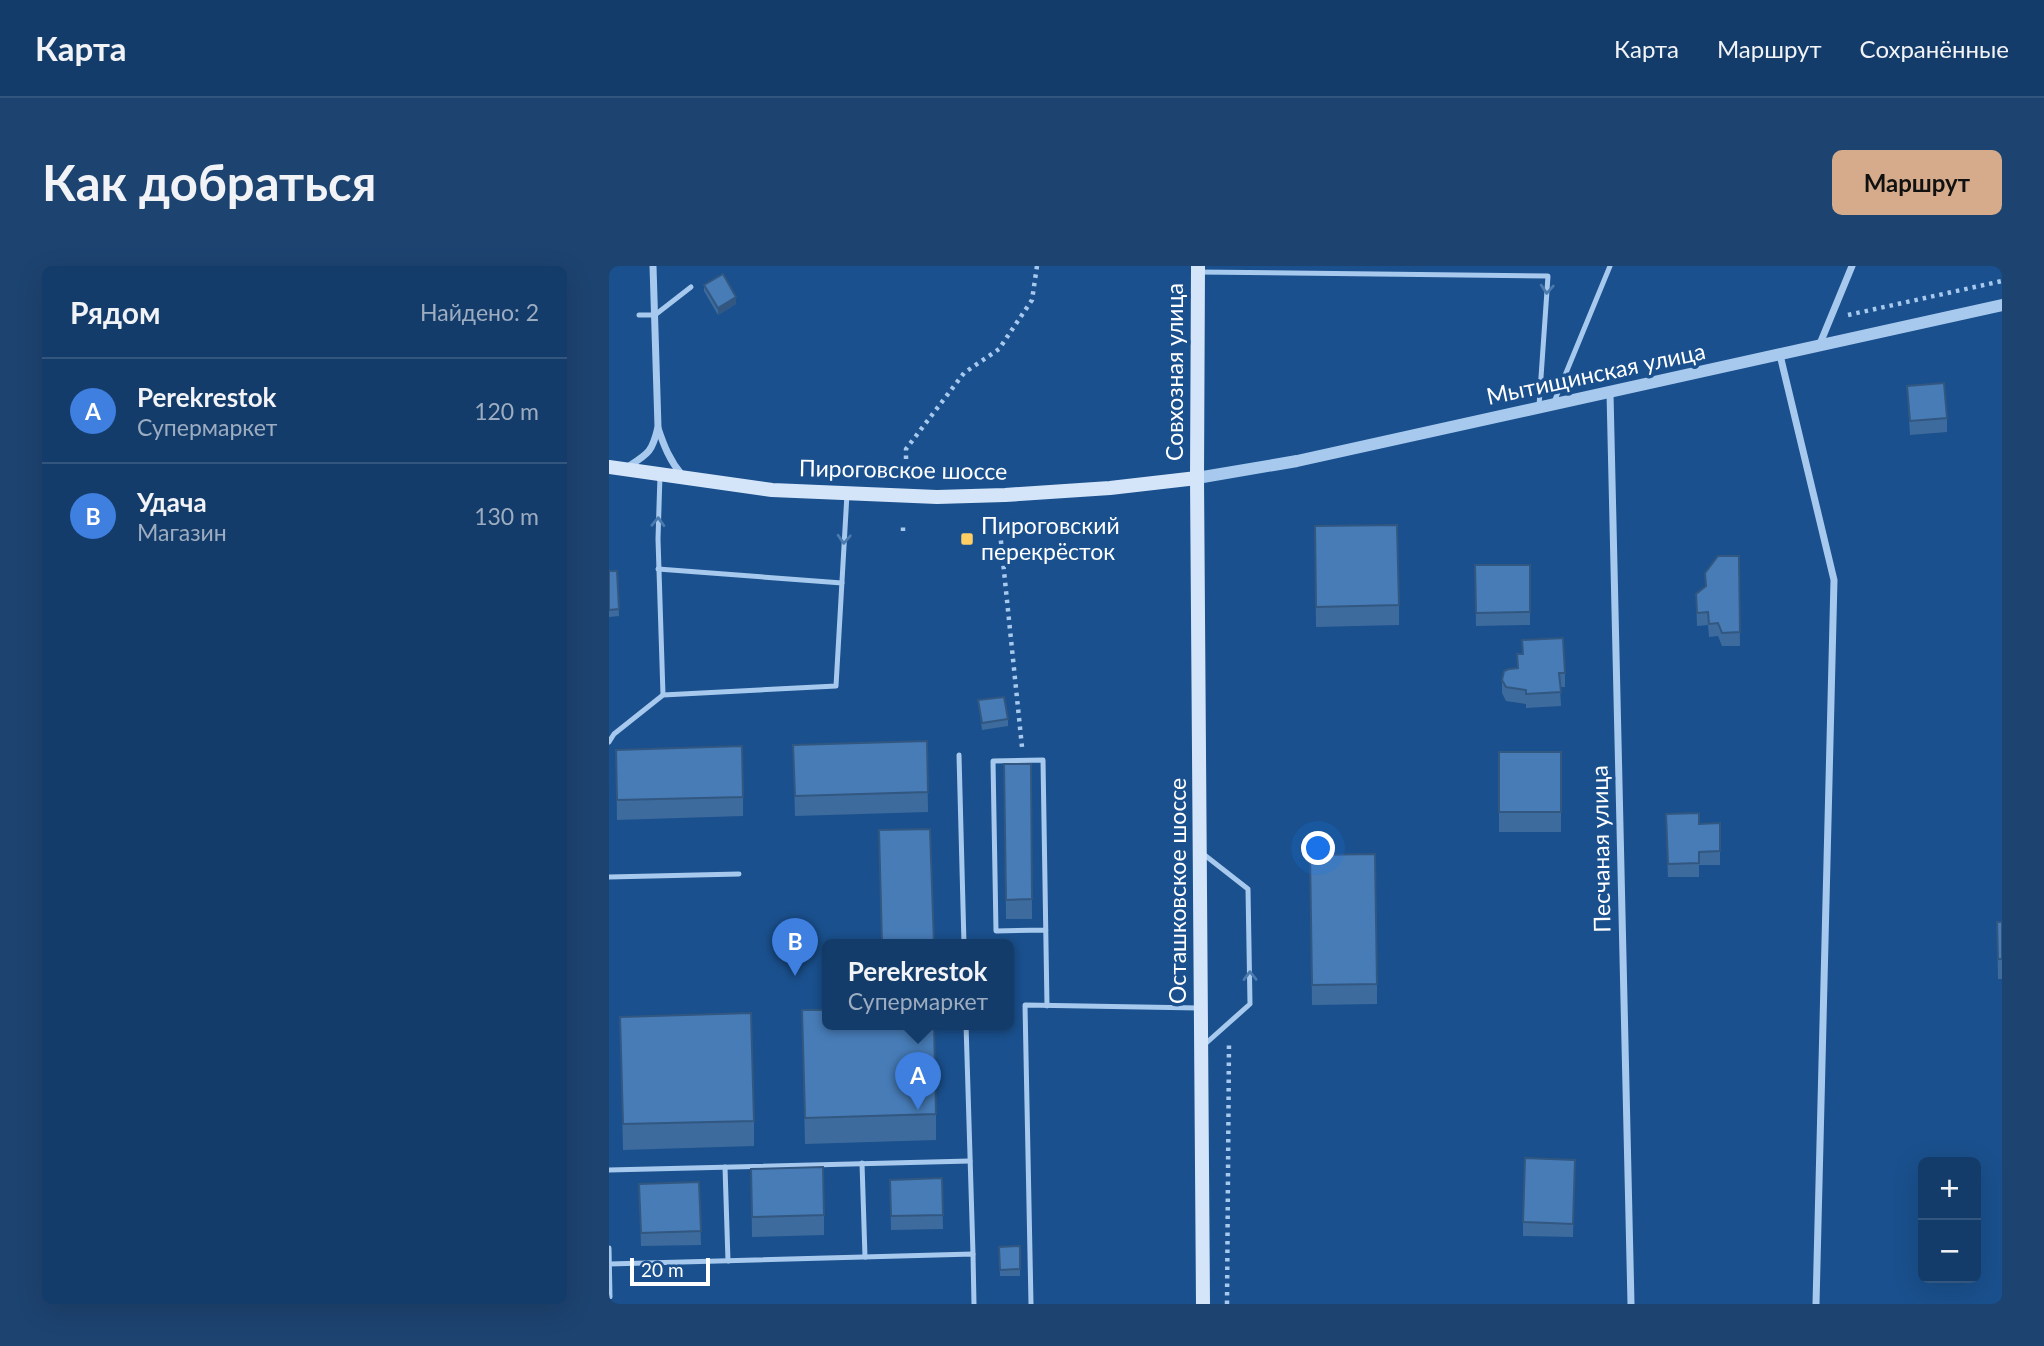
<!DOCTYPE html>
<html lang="ru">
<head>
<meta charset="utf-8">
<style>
	body { margin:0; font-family:Lato,sans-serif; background:#1d4370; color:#f1f3f6 }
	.controls { position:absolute; right:21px; bottom:21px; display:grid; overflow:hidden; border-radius:10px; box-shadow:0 7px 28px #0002 }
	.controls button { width:63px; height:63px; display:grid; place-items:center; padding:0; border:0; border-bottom:2px solid #33567e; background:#143c6a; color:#f1f3f6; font:35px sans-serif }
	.scale { position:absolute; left:21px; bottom:18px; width:80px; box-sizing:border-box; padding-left:7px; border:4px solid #fff; border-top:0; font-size:19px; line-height:24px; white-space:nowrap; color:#fff; -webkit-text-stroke:5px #1a508d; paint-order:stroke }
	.you { position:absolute; left:710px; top:583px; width:24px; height:24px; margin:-18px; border:5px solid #fff; border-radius:50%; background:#1a73e8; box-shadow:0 0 0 10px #1a73e833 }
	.badge { display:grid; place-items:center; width:46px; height:46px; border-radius:50%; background:#d6ab8b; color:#fff; font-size:23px; font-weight:700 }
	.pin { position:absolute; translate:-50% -58px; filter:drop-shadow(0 2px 4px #0008) }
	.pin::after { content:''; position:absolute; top:37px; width:24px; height:21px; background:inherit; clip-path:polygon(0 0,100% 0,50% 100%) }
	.popup { position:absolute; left:213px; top:673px; width:192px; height:91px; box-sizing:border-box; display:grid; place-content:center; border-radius:10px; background:#143c6a; filter:drop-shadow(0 2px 5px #0005); font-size:23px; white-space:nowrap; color:#9dadc1 }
	.popup b { font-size:26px; color:#f1f3f6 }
	.popup::after { content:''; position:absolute; left:50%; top:100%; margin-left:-14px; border:14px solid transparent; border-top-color:#143c6a }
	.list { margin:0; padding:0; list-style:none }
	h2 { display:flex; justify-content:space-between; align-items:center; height:91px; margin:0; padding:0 28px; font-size:30px }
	h2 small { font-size:23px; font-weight:400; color:#9dadc1 }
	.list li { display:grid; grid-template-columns:46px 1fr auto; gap:21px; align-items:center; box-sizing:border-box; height:105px; padding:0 28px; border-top:2px solid #33567e }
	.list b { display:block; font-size:26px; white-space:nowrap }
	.list p { margin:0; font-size:23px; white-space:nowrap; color:#9dadc1 }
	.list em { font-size:23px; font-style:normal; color:#9dadc1 }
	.map { position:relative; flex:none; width:1393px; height:1038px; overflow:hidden; border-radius:10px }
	header { display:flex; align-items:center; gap:42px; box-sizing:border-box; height:98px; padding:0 35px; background:#143c6a; border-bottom:2px solid #33567e }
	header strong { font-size:33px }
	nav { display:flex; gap:38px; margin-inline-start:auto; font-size:24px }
	.intro { display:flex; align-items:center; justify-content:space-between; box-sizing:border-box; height:168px; padding:0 42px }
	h1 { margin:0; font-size:49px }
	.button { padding:18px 32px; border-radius:10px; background:#d6ab8b; color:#111; font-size:24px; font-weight:700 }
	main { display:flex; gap:42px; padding:0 42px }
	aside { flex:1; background:#143c6a; border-radius:10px; box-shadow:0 7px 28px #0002 }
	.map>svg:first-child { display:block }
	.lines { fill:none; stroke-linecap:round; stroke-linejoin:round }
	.path { stroke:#a7c9ee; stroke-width:4.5; stroke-dasharray:3.5 5; stroke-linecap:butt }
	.service { stroke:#a7c9ee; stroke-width:5 }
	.minor { stroke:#a7c9ee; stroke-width:7 }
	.tertiary { stroke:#a7c9ee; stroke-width:12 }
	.secondary { stroke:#d4e5fa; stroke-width:14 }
	.wall { fill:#3d6b9d }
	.shaded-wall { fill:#325780 }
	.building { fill:#477cb7; stroke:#325780; stroke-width:2 }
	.oneway { stroke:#4b7aaf }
	.poi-dot { fill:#ffce64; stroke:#1a508d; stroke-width:2.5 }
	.labels { text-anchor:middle; stroke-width:7; stroke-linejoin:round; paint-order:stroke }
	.street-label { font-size:23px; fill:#fff; stroke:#1a508d }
	.poi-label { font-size:23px; fill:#fff; stroke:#1a508d; text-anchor:start }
</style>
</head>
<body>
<header>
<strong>Карта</strong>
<nav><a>Карта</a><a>Маршрут</a><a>Сохранённые</a></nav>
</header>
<div class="intro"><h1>Как добраться</h1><a class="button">Маршрут</a></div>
<main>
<aside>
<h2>Рядом<small>Найдено: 2</small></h2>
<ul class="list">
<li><span class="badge" style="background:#3f7fe0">A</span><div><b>Perekrestok</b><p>Супермаркет</p></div><em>120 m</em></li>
<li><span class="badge" style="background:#3f7fe0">B</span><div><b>Удача</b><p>Магазин</p></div><em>130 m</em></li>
</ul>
</aside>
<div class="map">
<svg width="1393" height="1038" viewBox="0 0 1393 1038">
	<rect width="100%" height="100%" fill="#1a508d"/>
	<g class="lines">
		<g class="path">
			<polyline points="1239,49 1393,15"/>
			<polyline points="297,193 297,183 355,107 390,83 423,34 428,0"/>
			<polyline points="294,265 294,257"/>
			<polyline points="391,266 413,481"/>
			<polyline points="618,1038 620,776"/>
		</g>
		<g class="service">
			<polyline points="589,6 939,10 930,140"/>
			<polyline points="30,49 46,49 82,21"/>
			<polyline points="945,136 1001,0"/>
			<polyline points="51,209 49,273 54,429"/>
			<polyline points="49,303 233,317"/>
			<polyline points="0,476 5,468 54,429 227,420 238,228"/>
			<polyline points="350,489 355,678"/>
			<polyline points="593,587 639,623 641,738 595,779"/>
			<polyline points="0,611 130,608"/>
			<polyline points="437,664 387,665 384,495 434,494 438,740"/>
			<polyline points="357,758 364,988"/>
			<polyline points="253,897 256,991"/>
			<polyline points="116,901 119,995"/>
			<polyline points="0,904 361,895"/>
			<polyline points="0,982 1,1031"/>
			<polyline points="0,998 364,988 365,1038"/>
			<polyline points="422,1038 416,739 590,742"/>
		</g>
		<g class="minor">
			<polyline points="1210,80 1243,0"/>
			<polyline points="1171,89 1225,314 1207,1038"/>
			<polyline points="1001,127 1022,1038"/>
			<path d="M49,162C55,180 61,195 73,209"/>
			<path d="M17,202C39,188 43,187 49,161L44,0"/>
		</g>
		<polyline class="tertiary" points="588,212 688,195 1393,39"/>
		<g class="secondary">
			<polyline points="589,0 588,212 594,1038"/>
			<polyline points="0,201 163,224 328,231 396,229 501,222 588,212"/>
		</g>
	</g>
	<g class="wall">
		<polygon points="95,19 127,38 109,49 95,25"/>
		<polygon points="1298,120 1338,152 1338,166 1301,169"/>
		<polygon points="706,260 790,339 790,359 707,361"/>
		<polygon points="1130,290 1131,380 1113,380 1109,370 1100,371 1099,359 1088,360 1087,328 1096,321 1096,307"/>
		<polygon points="866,299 921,299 921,359 867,360"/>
		<polygon points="0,305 8,305 10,350 0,351"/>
		<polygon points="913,374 956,407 956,421 951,421 952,440 917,442 917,438 897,435 893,427 893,414 908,402 908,388 913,388"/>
		<polygon points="369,434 399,453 399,460 373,464"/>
		<polygon points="318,475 319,546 186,550 184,479"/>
		<polygon points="7,484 134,531 134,550 8,554"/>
		<rect x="890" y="486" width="62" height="80"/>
		<polygon points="395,498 422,498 423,653 397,653"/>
		<polygon points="1111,557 1111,599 1090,599 1090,611 1059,611 1057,561 1090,558"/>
		<polygon points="701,589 768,718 768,738 703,739"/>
		<polygon points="1388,656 1393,656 1393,713 1389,713"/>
		<polygon points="193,744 327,848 327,874 196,878"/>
		<polygon points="11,751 145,855 145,880 14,884"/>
		<polygon points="966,894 964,971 914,970 914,956"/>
		<polygon points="142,903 215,949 215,969 143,971"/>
		<polygon points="333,912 334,963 282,964 281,914"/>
		<polygon points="90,916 92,979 32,980 30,918"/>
		<polygon points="411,980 411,1010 391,1010 390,981"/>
	</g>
	<polygon class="shaded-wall" points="127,31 127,38 109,49 109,42"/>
	<g class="building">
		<polygon points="114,8 127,31 109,42 95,19"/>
		<polygon points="1335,117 1338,152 1301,155 1298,120"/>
		<polygon points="788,259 790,339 707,341 706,260"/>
		<polygon points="1109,290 1130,290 1131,366 1113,367 1109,357 1100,358 1099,346 1088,347 1087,328 1097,320 1096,307"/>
		<polygon points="866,299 921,299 921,346 867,347"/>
		<polygon points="0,305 8,305 10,343 0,344"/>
		<polygon points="954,372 956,407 950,407 952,426 917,428 917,424 897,421 893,414 895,405 900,403 909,402 908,388 914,388 913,374"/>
		<polygon points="395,431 399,453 373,457 369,434"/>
		<polygon points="318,475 319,526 186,530 184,479"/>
		<polygon points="133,480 134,531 8,534 7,484"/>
		<rect x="890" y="486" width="62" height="60"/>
		<polygon points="395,498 422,498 423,633 397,634"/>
		<polygon points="1090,547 1090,558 1111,557 1111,585 1090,586 1090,597 1059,598 1057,548"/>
		<polygon points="321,563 325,678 273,678 270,564"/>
		<polygon points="766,588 768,718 703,719 701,589"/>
		<polygon points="1388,656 1393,656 1393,693 1389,693"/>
		<polygon points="193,744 218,744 218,758 325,758 327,848 196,852"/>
		<polygon points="142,747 145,855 14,858 11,751"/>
		<polygon points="916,892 966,894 964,958 914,956"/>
		<polygon points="214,901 215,949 143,951 142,903"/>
		<polygon points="333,912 334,949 282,950 281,914"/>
		<polygon points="90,916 92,965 32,967 30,918"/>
		<polygon points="411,980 411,1003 391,1004 390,981"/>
	</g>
	<defs><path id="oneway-chevron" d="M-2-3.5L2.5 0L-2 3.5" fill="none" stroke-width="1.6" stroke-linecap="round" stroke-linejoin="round" transform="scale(1.75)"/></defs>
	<g class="oneway">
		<use href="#oneway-chevron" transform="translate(938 23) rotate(94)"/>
		<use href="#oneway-chevron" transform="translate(49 256) rotate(-88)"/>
		<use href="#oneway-chevron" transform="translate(235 273) rotate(93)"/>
		<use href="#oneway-chevron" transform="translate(641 710) rotate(-91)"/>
	</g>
	<rect class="poi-dot" x="351" y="266" width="14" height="14" rx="3.5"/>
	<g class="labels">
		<g class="street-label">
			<text transform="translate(566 106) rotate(-90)" y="8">Совхозная улица</text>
			<text transform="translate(987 108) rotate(-12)" y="8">Мытищинская улица</text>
			<text transform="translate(294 204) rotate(1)" y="8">Пироговское шоссе</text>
			<text transform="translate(992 583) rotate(-91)" y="8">Песчаная улица</text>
			<text transform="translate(569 625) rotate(-90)" y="8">Осташковское шоссе</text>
		</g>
		<g class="poi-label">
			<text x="372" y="268">Пироговский<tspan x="372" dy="26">перекрёсток</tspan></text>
		</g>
	</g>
</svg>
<div class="controls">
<button>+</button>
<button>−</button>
</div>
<div class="scale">20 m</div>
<div class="you"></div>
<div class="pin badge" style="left:309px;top:844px;background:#3f7fe0">A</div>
<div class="popup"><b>Perekrestok</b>Супермаркет</div>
<div class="pin badge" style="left:186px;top:710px;background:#3f7fe0">B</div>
</div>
</main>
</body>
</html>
